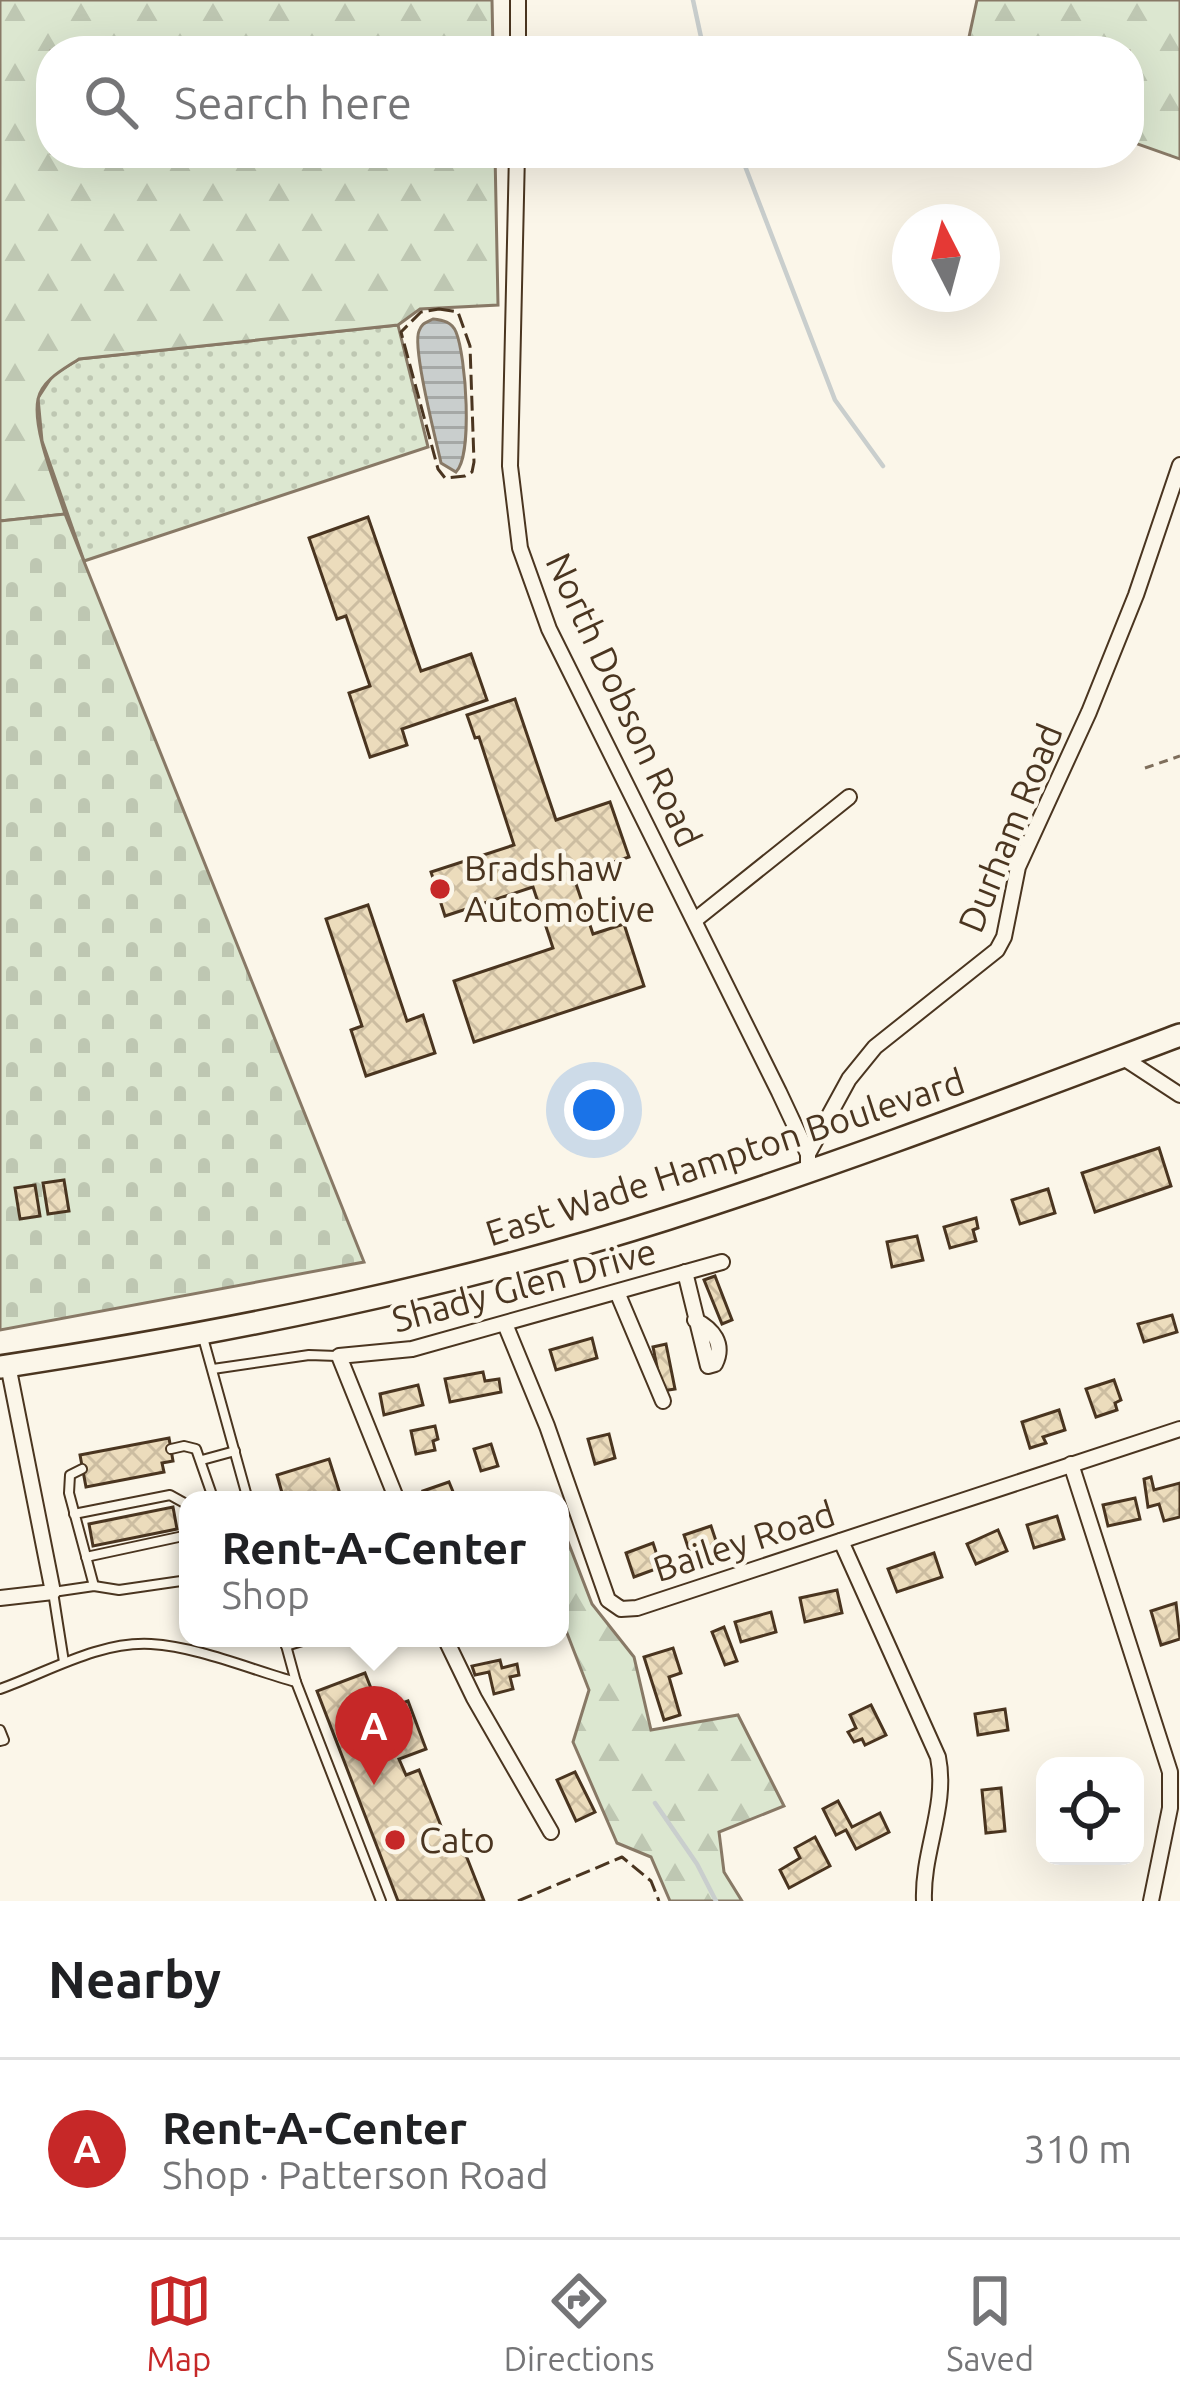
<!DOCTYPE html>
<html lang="en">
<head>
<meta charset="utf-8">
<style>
	body { margin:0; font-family:Ubuntu,sans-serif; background:#f6f6f6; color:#202124 }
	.controls { position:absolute; right:36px; bottom:36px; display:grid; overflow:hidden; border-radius:24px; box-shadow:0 12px 48px #0002 }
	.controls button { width:108px; height:108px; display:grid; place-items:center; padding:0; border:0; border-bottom:3px solid #e0e0e0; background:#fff; color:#202124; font:60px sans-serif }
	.compass { position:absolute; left:892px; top:204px; width:108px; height:108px; border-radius:50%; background:#fff; box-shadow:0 12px 48px #0002; rotate:354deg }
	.you { position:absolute; left:594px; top:1110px; width:42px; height:42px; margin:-30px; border:9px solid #fff; border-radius:50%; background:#1a73e8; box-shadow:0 0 0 18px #1a73e833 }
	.badge { display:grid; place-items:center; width:78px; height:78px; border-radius:50%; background:#c62828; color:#fff; font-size:39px; font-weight:700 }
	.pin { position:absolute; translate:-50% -99px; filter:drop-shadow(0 3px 6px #0008) }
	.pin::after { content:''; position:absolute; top:63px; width:42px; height:36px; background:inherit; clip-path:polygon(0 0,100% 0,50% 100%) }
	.popup { position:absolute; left:179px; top:1491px; width:390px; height:156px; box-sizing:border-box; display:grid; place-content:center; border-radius:24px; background:#fff; filter:drop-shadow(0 3px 9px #0005); font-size:39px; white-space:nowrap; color:#757577 }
	.popup b { font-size:45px; color:#202124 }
	.popup::after { content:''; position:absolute; left:50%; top:100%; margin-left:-24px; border:24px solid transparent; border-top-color:#fff }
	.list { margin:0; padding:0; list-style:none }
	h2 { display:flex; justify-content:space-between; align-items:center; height:156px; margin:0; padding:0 48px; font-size:51px }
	h2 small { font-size:39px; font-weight:400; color:#757577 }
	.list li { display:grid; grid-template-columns:78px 1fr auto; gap:36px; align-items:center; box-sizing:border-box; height:180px; padding:0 48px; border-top:3px solid #e0e0e0 }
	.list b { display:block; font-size:45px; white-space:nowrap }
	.list p { margin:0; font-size:39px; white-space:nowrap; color:#757577 }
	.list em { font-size:39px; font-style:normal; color:#757577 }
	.icon { flex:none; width:66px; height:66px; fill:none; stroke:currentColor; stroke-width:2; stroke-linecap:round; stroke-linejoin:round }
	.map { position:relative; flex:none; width:1180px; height:1901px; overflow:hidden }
	.search { position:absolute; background:#fff; box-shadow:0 12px 48px #0002; left:36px; right:36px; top:36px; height:132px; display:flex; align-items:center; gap:30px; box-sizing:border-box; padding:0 42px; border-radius:48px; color:#757577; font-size:45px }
	.sheet { height:336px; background:#fff }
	nav { display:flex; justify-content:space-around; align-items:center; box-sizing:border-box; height:168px; border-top:3px solid #e0e0e0; background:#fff; font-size:33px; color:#757577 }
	nav a { display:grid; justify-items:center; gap:6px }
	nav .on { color:#c62828 }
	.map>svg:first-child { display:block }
	.grass { fill:url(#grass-dots); stroke:#887966; stroke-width:3 }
	.forest { fill:url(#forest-firs); stroke:#887966; stroke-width:3 }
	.cemetery { fill:url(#cemetery-stones); stroke:#887966; stroke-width:3 }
	.water { fill:url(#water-rules); stroke:#887966; stroke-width:3 }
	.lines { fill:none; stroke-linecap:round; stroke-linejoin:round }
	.stream { stroke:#c9cecd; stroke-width:4.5 }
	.building { fill:url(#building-cross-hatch); stroke:#4a3520; stroke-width:3 }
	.service-casing { stroke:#4a3520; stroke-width:12 }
	.minor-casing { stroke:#4a3520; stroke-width:18 }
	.primary-casing { stroke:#4a3520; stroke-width:26 }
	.path { stroke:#7f6f5c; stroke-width:3; stroke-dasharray:9 6; stroke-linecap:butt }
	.service { stroke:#fbf6e9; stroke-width:8 }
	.minor { stroke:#fbf6e9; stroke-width:14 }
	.primary { stroke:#fbf6e9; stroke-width:21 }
	.fence { stroke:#4a3520; stroke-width:3; stroke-dasharray:15 6; stroke-linecap:butt }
	.poi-dot { fill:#c62828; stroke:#fbf6e9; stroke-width:4.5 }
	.labels { text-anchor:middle; stroke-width:9; stroke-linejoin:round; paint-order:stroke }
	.street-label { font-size:36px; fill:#4a3520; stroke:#fbf6e9 }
	.poi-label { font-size:36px; fill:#4a3520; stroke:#fbf6e9; text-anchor:start }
</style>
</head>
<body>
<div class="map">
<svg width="1180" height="1901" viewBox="0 0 1180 1901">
	<defs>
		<pattern id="grass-dots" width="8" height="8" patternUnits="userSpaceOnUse" patternTransform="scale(3)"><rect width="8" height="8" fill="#dce7d0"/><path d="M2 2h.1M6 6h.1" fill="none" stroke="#bec7b2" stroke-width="1.8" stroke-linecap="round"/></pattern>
		<pattern id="forest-firs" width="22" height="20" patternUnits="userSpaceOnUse" patternTransform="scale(3)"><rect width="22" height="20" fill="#dce7d0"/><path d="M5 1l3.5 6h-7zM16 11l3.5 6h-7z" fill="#bec7b2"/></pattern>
		<pattern id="cemetery-stones" width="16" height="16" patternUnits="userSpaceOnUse" patternTransform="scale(3)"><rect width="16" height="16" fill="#dce7d0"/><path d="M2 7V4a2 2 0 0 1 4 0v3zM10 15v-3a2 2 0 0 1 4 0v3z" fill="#bec7b2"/></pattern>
		<pattern id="water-rules" width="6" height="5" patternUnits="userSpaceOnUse" patternTransform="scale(3)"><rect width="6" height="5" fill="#c9cecd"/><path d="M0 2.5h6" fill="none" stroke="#a5a8a6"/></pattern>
		<pattern id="building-cross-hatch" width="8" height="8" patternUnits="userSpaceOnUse" patternTransform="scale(3)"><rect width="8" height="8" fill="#ecdcbc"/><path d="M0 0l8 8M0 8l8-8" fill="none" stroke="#ccbda1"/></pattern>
	</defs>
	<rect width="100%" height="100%" fill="#fbf6e9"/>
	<polygon class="grass" points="398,325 428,447 84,561 42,441 38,398 53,375 79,359"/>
	<g class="forest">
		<path d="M0,0H492L493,51H51V153H495L498,305L420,309L398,325L79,359C64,369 42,380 38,399C32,429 56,485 65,514L0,521Z"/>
		<polygon points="977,0 1180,0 1180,159 1129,141 1129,51 966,51"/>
		<polygon points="560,1521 592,1604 634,1657 651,1730 738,1715 784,1806 719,1832 724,1872 742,1901 670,1901 651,1857 617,1843 573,1742 589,1690 560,1615"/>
	</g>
	<polygon class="cemetery" points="65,514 364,1262 0,1330 0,521"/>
	<path class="water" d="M433,319C443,320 452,322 456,332C466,356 473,455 456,472L441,463C436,440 412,347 419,331C422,323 425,323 433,319Z"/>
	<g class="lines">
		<g class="stream">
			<polyline points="693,0 704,51"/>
			<polyline points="740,153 835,400 883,466"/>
			<polyline points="655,1803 697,1864 716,1901"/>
		</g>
	</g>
	<g class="building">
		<polygon points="368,517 421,671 471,654 487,700 402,729 407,745 370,757 349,693 370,686 346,616 337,619 309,538"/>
		<polygon points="515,699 556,820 610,802 629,857 573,875 593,934 624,924 644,986 474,1042 454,981 553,948 533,887 445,916 431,872 514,845 479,737 475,738 467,715"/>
		<polygon points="368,905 407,1021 423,1015 435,1053 366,1076 351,1030 362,1026 326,919"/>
		<polygon points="1159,1148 1171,1186 1095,1212 1082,1173"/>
		<polygon points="64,1180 69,1211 48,1214 43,1183"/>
		<polygon points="35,1185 40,1216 20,1219 15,1188"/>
		<polygon points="1048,1189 1055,1213 1020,1224 1012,1200"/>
		<polygon points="976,1218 978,1228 973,1230 976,1241 950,1248 944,1227"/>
		<polygon points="917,1236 923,1260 892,1267 887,1242"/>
		<polygon points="715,1276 732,1320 722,1324 704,1280"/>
		<polygon points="1172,1315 1177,1332 1144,1342 1138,1324"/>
		<polygon points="592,1338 597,1358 556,1370 550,1350"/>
		<polygon points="666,1344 675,1389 662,1391 653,1347"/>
		<polygon points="483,1372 485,1381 499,1379 501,1392 450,1402 445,1379"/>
		<polygon points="1114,1380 1121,1400 1115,1403 1117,1410 1096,1417 1086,1389"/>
		<polygon points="418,1385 423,1405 384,1415 380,1394"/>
		<polygon points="1059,1410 1065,1430 1043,1437 1046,1443 1030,1448 1022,1422"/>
		<polygon points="435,1426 438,1439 433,1441 435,1450 416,1454 411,1431"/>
		<polygon points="609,1434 615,1458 595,1464 588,1439"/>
		<polygon points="169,1438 173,1461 162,1463 164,1472 86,1487 80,1455"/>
		<polygon points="491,1444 498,1466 481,1471 474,1449"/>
		<polygon points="329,1459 342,1500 284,1500 277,1475"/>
		<polygon points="1151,1477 1154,1490 1180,1483 1180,1517 1164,1521 1159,1504 1148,1507 1144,1479"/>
		<polygon points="449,1482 454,1494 447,1500 427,1500 423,1491"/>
		<polygon points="1135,1498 1140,1519 1108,1526 1103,1505"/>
		<polygon points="173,1507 177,1529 93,1546 89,1524"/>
		<polygon points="1057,1516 1064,1539 1034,1548 1027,1525"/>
		<polygon points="711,1526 718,1547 691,1556 684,1535"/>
		<polygon points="998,1530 1007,1551 976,1564 967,1544"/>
		<polygon points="653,1543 661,1567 634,1577 626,1553"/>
		<polygon points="934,1553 942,1577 897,1592 888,1569"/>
		<polygon points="837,1590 842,1613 805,1622 800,1598"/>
		<polygon points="1176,1603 1180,1639 1161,1645 1151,1611"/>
		<polygon points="771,1612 776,1632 741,1642 735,1622"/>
		<polygon points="724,1627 737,1661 725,1665 712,1632"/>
		<polygon points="673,1648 681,1673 669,1677 680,1715 664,1720 644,1657"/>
		<polygon points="500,1660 502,1668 517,1664 519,1675 510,1677 513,1689 494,1694 489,1672 475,1675 472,1666"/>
		<polygon points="365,1673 380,1711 408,1701 426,1749 399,1759 406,1775 419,1770 450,1849 462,1845 484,1901 398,1901 317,1691"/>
		<polygon points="871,1705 886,1735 865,1745 862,1739 854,1742 848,1732 856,1728 850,1715"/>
		<polygon points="1005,1709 1008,1730 978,1735 975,1714"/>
		<polygon points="575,1772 595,1812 576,1821 557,1780"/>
		<polygon points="1001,1788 1005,1831 986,1833 982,1790"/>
		<polygon points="838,1801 852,1827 880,1813 889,1832 856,1849 846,1830 836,1835 823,1809"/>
		<polygon points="815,1837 830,1866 789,1888 780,1870 800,1858 795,1848"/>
	</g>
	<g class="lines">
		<g class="service-casing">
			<g id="service">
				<polyline points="202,1334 248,1500"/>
				<polyline points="213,1369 309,1355 337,1356"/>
				<polyline points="171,1449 184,1446 196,1449 211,1492"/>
				<polyline points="202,1460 235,1451"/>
				<polyline points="82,1469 70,1475 69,1493 94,1586"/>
				<polyline points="74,1514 170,1495 188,1505"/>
				<polyline points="86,1557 188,1535"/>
				<polyline points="284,1638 296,1682 381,1901"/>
				<polyline points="286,1646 312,1638"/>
				<polyline points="64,1662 53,1592 94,1586 119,1590 188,1580"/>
				<path d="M0,1689C48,1672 99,1641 151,1644C199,1647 249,1669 296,1682"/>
				<polyline points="0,1730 4,1740 0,1741"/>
			</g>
		</g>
		<g class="minor-casing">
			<g id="minor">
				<polyline points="518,51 518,0"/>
				<polyline points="517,153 510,466 520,548 549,629 779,1092 808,1154 808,1170"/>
				<polyline points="695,920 849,797"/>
				<polyline points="1122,1057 1180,1095"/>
				<polyline points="808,1154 849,1079 875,1047 997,950 1004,937 1018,867 1089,712 1136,595 1180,465"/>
				<path d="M685,1272L708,1366L715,1364C725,1344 713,1329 695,1320"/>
				<polyline points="617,1292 663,1401"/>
				<polyline points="505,1324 547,1426 608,1600 621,1609 637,1608 1180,1429"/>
				<polyline points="1071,1464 1170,1772 1170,1808 1151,1901"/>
				<polyline points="397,1500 339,1356 412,1349 722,1262"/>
				<path d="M841,1541L938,1757C948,1806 922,1851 924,1901"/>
				<polyline points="0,1598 53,1592 8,1365"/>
				<polyline points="445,1638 474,1698 551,1832"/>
			</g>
		</g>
		<g class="primary-casing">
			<path id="primary" d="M0,1367C224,1333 449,1288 666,1219C839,1164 1009,1099 1180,1035"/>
		</g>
		<polyline class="path" points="1145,768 1180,756"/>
		<use href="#service" class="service"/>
		<use href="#minor" class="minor"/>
		<use href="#primary" class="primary"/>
		<g class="fence">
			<polygon points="439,309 458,312 470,346 474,462 472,472 465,476 445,478 438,469 401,332 421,312"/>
			<polyline points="518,1901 622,1857 651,1881 659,1901"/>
		</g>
	</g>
	<g class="poi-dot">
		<circle cx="440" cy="889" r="12"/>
		<circle cx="395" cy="1840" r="12"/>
	</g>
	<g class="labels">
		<g class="street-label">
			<text transform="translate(624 700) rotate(65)" y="13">North Dobson Road</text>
			<text transform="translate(1010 828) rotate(-68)" y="13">Durham Road</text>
			<text transform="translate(725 1157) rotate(-18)" y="13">East Wade Hampton Boulevard</text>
			<text transform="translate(524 1285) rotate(-15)" y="13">Shady Glen Drive</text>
			<text transform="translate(744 1541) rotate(-18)" y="13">Bailey Road</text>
		</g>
		<g class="poi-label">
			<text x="464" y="881">Bradshaw<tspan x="464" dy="41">Automotive</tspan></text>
			<text x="419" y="1853">Cato</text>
		</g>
	</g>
</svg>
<div class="controls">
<button><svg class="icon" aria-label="locate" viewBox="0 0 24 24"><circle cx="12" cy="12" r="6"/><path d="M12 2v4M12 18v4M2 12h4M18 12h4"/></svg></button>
</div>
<svg class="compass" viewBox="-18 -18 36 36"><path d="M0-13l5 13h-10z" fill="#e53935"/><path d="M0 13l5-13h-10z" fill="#757577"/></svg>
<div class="you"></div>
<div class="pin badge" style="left:374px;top:1785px">A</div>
<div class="popup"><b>Rent-A-Center</b>Shop</div>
<div class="search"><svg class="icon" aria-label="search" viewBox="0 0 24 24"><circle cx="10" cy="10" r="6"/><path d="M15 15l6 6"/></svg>Search here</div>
</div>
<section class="sheet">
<h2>Nearby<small></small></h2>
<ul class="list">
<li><span class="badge">A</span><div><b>Rent-A-Center</b><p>Shop · Patterson Road</p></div><em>310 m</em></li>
</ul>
</section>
<nav>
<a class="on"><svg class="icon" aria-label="map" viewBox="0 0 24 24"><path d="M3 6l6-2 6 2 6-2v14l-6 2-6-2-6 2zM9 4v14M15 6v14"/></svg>Map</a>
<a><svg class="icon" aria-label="directions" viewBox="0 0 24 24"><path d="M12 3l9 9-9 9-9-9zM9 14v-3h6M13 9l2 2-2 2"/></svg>Directions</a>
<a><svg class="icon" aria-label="saved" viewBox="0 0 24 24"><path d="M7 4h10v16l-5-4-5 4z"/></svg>Saved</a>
</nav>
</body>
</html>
